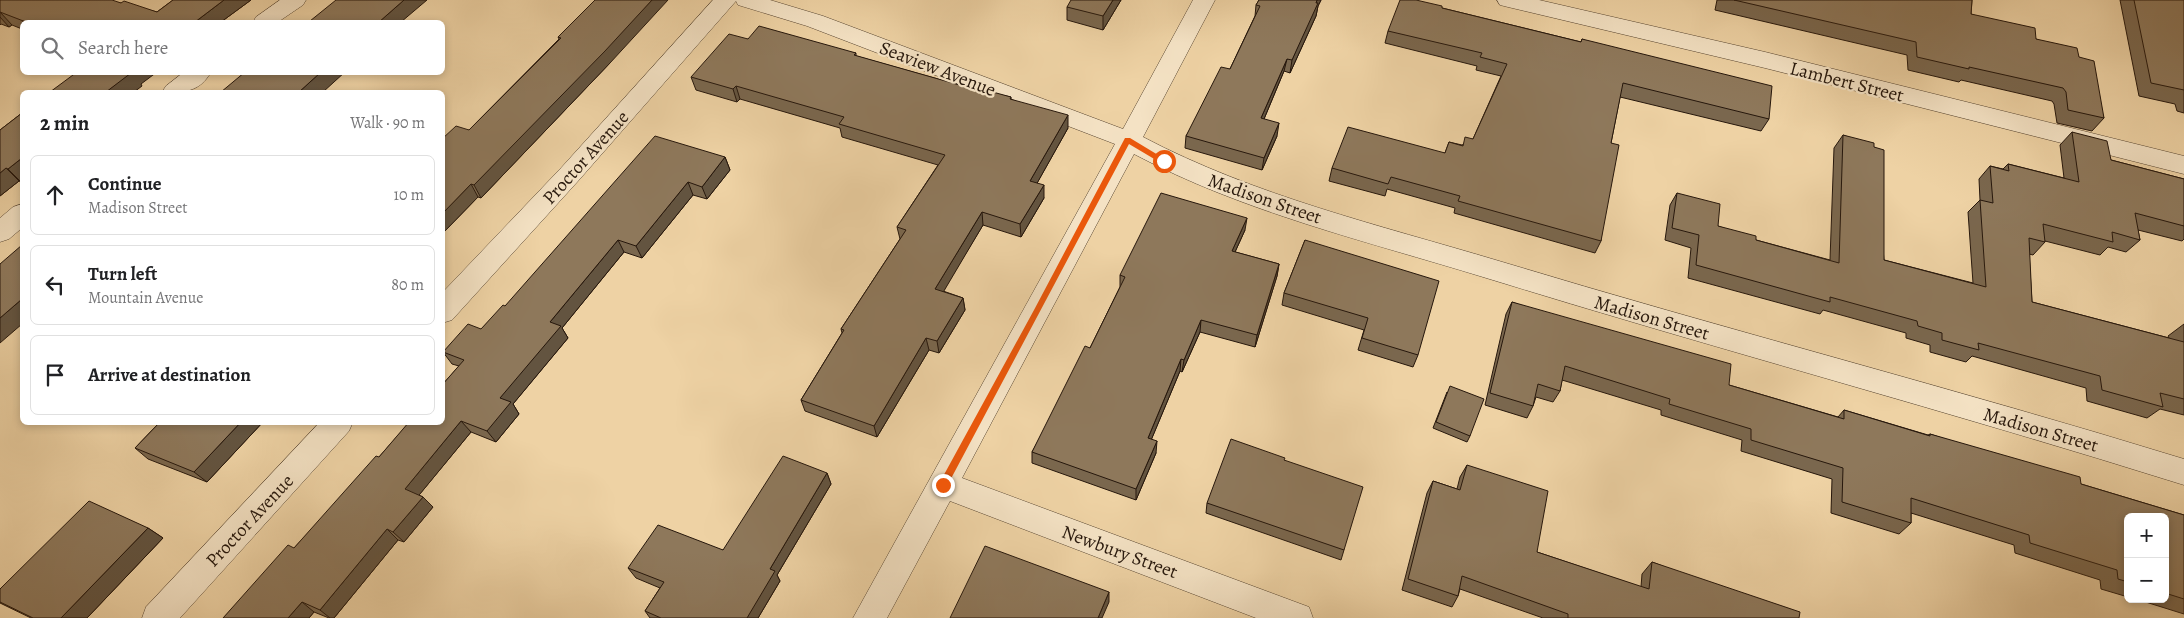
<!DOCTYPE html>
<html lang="en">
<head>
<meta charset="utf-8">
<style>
	body { margin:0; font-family:Alegreya,serif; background:#f6f6f6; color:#202124 }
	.controls { position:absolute; right:15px; bottom:15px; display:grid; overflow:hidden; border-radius:8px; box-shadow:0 2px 8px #0003 }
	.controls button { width:45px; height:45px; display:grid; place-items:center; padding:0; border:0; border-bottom:1px solid #e0e0e0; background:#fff; color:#202124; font:25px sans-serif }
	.stop { position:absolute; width:15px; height:15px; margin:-11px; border:4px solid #ea580c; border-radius:50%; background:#fff }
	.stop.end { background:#ea580c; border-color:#fff; box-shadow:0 1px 5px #0008 }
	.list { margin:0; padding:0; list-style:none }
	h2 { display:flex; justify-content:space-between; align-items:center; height:65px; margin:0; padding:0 20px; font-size:21px }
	h2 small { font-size:16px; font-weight:400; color:#757577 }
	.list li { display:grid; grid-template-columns:32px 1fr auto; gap:15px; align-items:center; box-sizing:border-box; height:80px; margin:0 10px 10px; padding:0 10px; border:1px solid #e0e0e0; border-radius:8px }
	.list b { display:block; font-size:19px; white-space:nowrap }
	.list p { margin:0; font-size:16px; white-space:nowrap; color:#757577 }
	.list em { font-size:16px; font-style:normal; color:#757577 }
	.icon { flex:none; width:28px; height:28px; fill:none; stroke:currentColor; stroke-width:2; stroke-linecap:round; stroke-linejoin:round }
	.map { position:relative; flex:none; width:2184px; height:618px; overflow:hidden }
	.search { position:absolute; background:#fff; box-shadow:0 2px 8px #0003; left:20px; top:20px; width:425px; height:55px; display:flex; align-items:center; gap:12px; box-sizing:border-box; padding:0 18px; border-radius:8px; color:#757577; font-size:19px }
	.panel { position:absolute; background:#fff; box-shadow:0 2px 8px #0003; left:20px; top:90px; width:425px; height:335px; border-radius:8px }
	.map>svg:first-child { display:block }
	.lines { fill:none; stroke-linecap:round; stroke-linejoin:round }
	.minor-casing { stroke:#584632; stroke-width:1 }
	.minor { fill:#f4e2c4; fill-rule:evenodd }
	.wall { fill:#7a674e; stroke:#26170c }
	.shaded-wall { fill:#635440; stroke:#26170c }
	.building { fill:#8e785b; stroke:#26170c }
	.route { fill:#ea580c }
	.labels { text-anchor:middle; stroke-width:4.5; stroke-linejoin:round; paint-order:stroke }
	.street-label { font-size:19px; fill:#26170c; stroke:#f4e2c4 }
</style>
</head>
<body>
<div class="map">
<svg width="2184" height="618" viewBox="0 0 2184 618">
	<rect width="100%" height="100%" fill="#eed2a4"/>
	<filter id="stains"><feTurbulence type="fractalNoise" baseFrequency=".004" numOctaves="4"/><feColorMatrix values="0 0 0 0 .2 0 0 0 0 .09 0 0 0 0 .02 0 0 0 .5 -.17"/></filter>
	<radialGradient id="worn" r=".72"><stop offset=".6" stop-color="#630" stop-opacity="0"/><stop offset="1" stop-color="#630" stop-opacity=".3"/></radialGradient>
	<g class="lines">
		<g class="minor-casing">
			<g id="minor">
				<polygon points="280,0 306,0 303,5 278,22 253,22 256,17"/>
				<path d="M713,0H770L823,16L1123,129L1193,0H1215L1143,137C1255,196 1379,225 1499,261C1727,330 1957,389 2184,459V485C1952,412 1716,349 1483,277C1366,241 1243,212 1134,154L962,478L1309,607L1313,618H1256L950,501L887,618H853L1115,144L807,26L738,5L736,1L579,180L452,320L442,323V293L561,168Z"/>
				<polygon points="1497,0 1539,0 1765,52 2184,156 2184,174 1765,68 1508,7 1500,5"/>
				<path d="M184,72H211C199,93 184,92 162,92L166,86Z"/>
				<polygon points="22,204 22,228 9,239 0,242 0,218 13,207"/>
				<polygon points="320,422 353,422 349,431 180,618 142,618 146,607"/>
			</g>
		</g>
		<use href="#minor" class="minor"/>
	</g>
	<g class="wall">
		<polygon points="0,0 121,3 157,12 173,0 251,0 221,22 22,22 22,29 12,25 9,27 1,24 0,25"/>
		<polygon points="1121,0 1103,30 1067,20 1067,7"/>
		<polygon points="1259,0 1321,0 1318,6 1316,16 1290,73 1284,71 1264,119 1277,136 1262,170 1185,148 1186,136 1230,69 1255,16 1256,5"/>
		<polygon points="1717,0 1972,0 1971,14 2036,39 2079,57 2104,118 2092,131 2057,123 2054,104 2052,101 1961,80 1959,82 1908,70 1907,55 1715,10"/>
		<polygon points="2120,0 2184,0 2184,113 2177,111 2175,104 2139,96"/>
		<polygon points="1442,8 1581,42 1582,39 1769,119 1761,131 1620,97 1611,143 1601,241 1595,253 1454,213 1455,208 1387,189 1385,196 1329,181 1332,168 1445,153 1449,142 1462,145 1473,139 1501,76 1476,70 1477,66 1385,43 1388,31"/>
		<polygon points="558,37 610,63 481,198 478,197 442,234 442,139 469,130 559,39"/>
		<polygon points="748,39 856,53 856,56 977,90 1011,97 1011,99 1068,128 1037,183 1044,198 1021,237 983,225 943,291 963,298 965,310 939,353 929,350 877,437 805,411 801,400 842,333 841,329 900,239 897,227 938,165 842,137 840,128 740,99 737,102 696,90 691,77"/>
		<polygon points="22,113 22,181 21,182 19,181 0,196 0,130"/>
		<polygon points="2072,132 2111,160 2184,179 2184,239 2182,241 2138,230 2140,240 2126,252 2108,247 2100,255 2045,241 2045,242 2033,255 2029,254 2032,302 2169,338 2168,336 2184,324 2184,415 2160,409 2147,418 2087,401 2086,388 1972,356 1966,362 1930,352 1930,345 1906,338 1906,333 1823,310 1820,314 1688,278 1691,248 1665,240 1670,205 1677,193 1718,226 1756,240 1830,260 1834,148 1843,135 1874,147 1884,260 1973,283 1968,212 1980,200 1979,179 1990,166 2003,169 2008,164 2064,178 2060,145"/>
		<polygon points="725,157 730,170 707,199 693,195 642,258 624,252 562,328 568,338 513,404 519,414 496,442 471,432 419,495 423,497 433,507 404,542 398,540 334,618 329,618 314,612 309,618 223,618 294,548 379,457 459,366 452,364 443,352 481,329 505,306"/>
		<polygon points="1245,230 1235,252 1279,264 1277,276 1255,347 1200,332 1182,372 1180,371 1151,440 1156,453 1136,500 1032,463 1032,452 1090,348 1120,287 1120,275"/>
		<polygon points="1305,240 1418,355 1413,367 1358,350 1364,330 1282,305 1284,293"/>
		<polygon points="1512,302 1729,385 1838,417 1844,410 1928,435 1930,434 2081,484 2184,515 2184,614 2136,599 2165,599 2165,517 2128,517 2128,597 2101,589 2100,580 2015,553 2014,545 1911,513 1911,523 1899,534 1831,513 1832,479 1741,451 1742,440 1661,415 1661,410 1562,380 1560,391 1553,402 1536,397 1533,406 1527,418 1485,405 1506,314"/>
		<polygon points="1447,392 1470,436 1467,442 1433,428"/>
		<polygon points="160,422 263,422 207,482 148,459 135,448"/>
		<polygon points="1284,460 1344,550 1341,560 1206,513 1207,503"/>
		<polygon points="1467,465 1537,552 1641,587 1642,574 1652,562 1799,618 1543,618 1460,589 1458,596 1452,607 1402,590 1427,493 1433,481 1457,489 1460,477"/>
		<polygon points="827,473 831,484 777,575 780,581 758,618 650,618 645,611 660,588 636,578 628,568 723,550"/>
		<polygon points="148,528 163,538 87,618 31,618 0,603 0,589"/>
	</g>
	<g class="shaded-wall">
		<polygon points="224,0 251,0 221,22 195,22"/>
		<polygon points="404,0 427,0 401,22 379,22"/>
		<polygon points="652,0 668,0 610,63 481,198 474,185"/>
		<polygon points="1113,0 1121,0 1103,30 1103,16"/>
		<polygon points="1317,0 1321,0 1318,6 1316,16 1290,73 1292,60"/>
		<polygon points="0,12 12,25 9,27 0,17"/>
		<polygon points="1287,59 1284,71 1259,131 1261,118"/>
		<polygon points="130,72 157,72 141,84 142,86 134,92 106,92"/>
		<polygon points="321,72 345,72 323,92 299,92"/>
		<polygon points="736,86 740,99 737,102 733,89"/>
		<polygon points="1068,115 1068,128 1031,194 1030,181"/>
		<polygon points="1279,123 1277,136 1262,170 1264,158"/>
		<polygon points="725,157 730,170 707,199 702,187"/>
		<polygon points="22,158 22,181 21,182 8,169"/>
		<polygon points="6,168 19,181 0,196 0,173"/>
		<polygon points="688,182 693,195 642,258 636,246"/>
		<polygon points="471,184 478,197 442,234 442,214"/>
		<polygon points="1044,185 1044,198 1021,237 1020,224"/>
		<polygon points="982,212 983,225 938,301 935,289"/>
		<polygon points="1247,218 1245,230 1230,263 1232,251"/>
		<polygon points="618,240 624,252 562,328 568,338 513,404 519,414 496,442 487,431 500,398 550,322"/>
		<polygon points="1279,264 1277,276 1255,347 1257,335"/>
		<polygon points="963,298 965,310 939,353 937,341"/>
		<polygon points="22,299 22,324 0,343 0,318"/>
		<polygon points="1201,320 1200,332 1182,372 1184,360"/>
		<polygon points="926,338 929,350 877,437 874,426"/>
		<polygon points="1181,359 1180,371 1147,450 1148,438"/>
		<polygon points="461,421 471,432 415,500 405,489"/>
		<polygon points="241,422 263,422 207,482 194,472"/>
		<polygon points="1157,441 1156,453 1136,500 1136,489"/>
		<polygon points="827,473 831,484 777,575 780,581 758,618 747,618 770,569"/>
		<polygon points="423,497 433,507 404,542 393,532"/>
		<polygon points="148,528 163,538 87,618 61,618"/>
		<polygon points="387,529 398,540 334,618 330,618 320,610"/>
		<polygon points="1109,592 1109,602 1102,618 1098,618"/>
		<polygon points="302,602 314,612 309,618 288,618"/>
	</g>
	<g class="building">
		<polygon points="0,0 112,0 121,3 124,1 157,12 173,0 224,0 195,22 26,22 0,12"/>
		<polygon points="336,0 404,0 379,22 306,22 308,21 310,21"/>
		<polygon points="595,0 652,0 605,51 474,185 471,184 442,214 442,139 456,126 469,130 561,38 558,37"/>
		<polygon points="1071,0 1113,0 1103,16 1067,7"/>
		<polygon points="1259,0 1317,0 1316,3 1318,3 1292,60 1287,59 1261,118 1279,123 1264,158 1186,136 1221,67 1230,69 1260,6 1256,5"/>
		<polygon points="1400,0 1416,0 1442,6 1442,8 1581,42 1582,39 1772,86 1769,119 1623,83 1611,143 1619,145 1601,241 1458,201 1460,196 1391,177 1388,184 1332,168 1348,127 1445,153 1449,142 1463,146 1465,137 1473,139 1507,64 1480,57 1482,53 1388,31"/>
		<polygon points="1734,0 1972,0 1971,14 2035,28 2036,39 2077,48 2079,57 2094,61 2104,118 2068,110 2066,92 2063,88 1969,67 1969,69 1917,57 1916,42"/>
		<polygon points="2134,0 2184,0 2184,90 2151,83"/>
		<polygon points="759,26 856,53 854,55 977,90 978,88 1011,97 1010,99 1068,115 1030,181 1044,185 1020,224 982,212 935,289 963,298 937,341 926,338 874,426 801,400 844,330 841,329 906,230 897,227 945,155 839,124 844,117 736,86 733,89 691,77 729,34 748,39"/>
		<polygon points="77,72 131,72 131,73 106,92 50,92"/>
		<polygon points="245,72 321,72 299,92 221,92"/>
		<polygon points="22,113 22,158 8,169 6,168 0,173 0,130"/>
		<polygon points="2072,132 2107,141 2111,160 2184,179 2184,226 2135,213 2140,240 2112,232 2113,242 2043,224 2045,242 2029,238 2032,302 2184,342 2184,399 2160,393 2163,407 2102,390 2100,376 1978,343 1979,350 1942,340 1942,333 1918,326 1917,321 1830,297 1830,302 1696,265 1699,235 1672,228 1677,193 1720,204 1718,226 1756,236 1756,240 1839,263 1843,135 1874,143 1874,147 1884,150 1884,260 1986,287 1980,200 1993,203 1990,166 2009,171 2008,164 2079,182"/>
		<polygon points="655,136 725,157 702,187 688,182 636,246 618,240 550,322 561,326 500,398 511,402 487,431 461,421 405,489 423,497 393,532 387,529 320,610 302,602 288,618 223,618 288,545 294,548 376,456 379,457 409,422 442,422 442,385 464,360 443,352 468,324 481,329 503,305 505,306"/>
		<polygon points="1161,193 1247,218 1232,251 1279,264 1257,335 1201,320 1184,360 1181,359 1148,438 1157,441 1136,489 1032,452 1085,346 1090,348 1125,277 1120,275"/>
		<polygon points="1305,240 1439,281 1418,355 1362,338 1368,318 1284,293"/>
		<polygon points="22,245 22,299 0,318 0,264"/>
		<polygon points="1512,302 1731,364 1729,385 1844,419 1844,410 1930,436 1930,434 2080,477 2081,484 2184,515 2184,599 2165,593 2165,517 2128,517 2128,582 2118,579 2117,570 2030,543 2029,535 1911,498 1911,523 1842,502 1843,468 1751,440 1751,429 1669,404 1670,399 1565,366 1560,391 1538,384 1533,406 1490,393"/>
		<polygon points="1450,386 1484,399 1470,436 1436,422"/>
		<polygon points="160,422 241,422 194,472 135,448"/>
		<polygon points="1231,439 1285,458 1284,460 1363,487 1344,550 1207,503"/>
		<polygon points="783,456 827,473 770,569 775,571 747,618 661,618 645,611 664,582 628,568 658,525 723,550"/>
		<polygon points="1467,465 1548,491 1537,552 1649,589 1652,562 1800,612 1799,618 1568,618 1568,614 1462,576 1458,596 1408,579 1433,481 1460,490"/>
		<polygon points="89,501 148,528 61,618 33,618 0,602 0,589"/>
		<polygon points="985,546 1109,592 1098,618 950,618"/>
	</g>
	<polygon class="route" points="1125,138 1130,138 1168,161 1161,163 1129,144 946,488 940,488 940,482 1034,310"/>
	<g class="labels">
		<g class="street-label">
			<text transform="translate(938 68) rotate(21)" y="7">Seaview Avenue</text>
			<text transform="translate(1847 81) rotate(14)" y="7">Lambert Street</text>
			<text transform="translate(585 157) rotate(-48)" y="7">Proctor Avenue</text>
			<text transform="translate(1265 198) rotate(19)" y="7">Madison Street</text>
			<text transform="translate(1652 317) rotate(16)" y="7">Madison Street</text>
			<text transform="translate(2041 429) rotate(16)" y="7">Madison Street</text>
			<text transform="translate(249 520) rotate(-47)" y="7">Proctor Avenue</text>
			<text transform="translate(1120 551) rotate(20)" y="7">Newbury Street</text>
		</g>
	</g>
	<rect width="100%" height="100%" filter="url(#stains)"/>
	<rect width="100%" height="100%" fill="url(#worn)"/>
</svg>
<div class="controls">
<button>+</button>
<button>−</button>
</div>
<div class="stop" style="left:1164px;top:161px"></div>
<div class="stop end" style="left:943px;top:485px"></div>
<div class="search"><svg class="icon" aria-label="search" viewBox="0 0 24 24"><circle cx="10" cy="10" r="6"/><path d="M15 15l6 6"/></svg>Search here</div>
<section class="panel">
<h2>2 min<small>Walk · 90 m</small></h2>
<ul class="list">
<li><svg class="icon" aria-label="ahead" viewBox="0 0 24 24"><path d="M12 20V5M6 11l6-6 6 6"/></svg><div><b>Continue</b><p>Madison Street</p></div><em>10 m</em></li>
<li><svg class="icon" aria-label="left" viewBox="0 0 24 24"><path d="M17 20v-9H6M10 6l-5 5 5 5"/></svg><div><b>Turn left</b><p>Mountain Avenue</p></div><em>80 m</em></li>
<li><svg class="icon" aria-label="arrive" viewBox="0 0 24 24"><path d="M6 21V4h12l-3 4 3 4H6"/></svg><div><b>Arrive at destination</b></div></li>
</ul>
</section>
</div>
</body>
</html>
